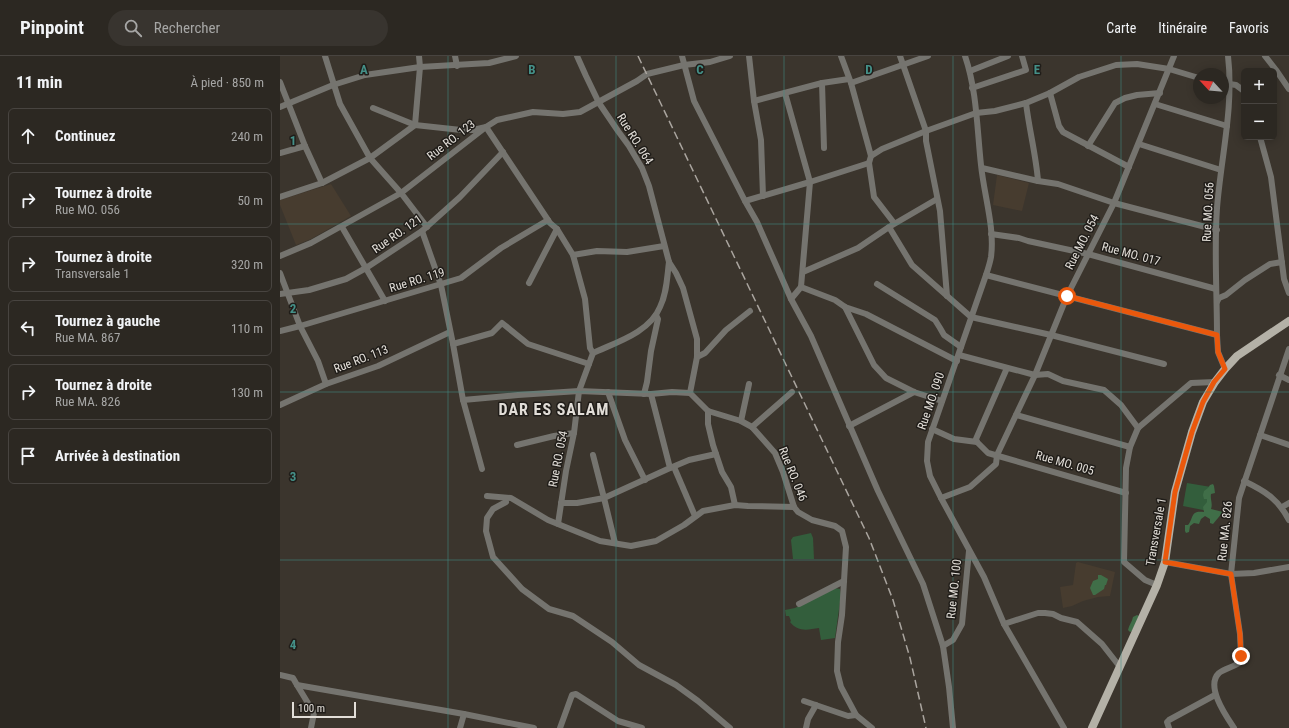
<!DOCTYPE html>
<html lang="fr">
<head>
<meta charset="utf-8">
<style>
	body { margin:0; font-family:"Roboto Condensed",sans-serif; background:#38342f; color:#f1f3f6 }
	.controls { position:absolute; right:12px; top:12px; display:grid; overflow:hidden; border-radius:6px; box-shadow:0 2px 10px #0003 }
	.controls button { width:36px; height:36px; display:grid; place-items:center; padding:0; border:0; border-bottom:1px solid #484440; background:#2c2822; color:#f1f3f6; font:20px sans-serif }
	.compass { position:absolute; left:913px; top:12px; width:36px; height:36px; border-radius:50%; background:#2c2822; box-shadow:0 2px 10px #0003; rotate:296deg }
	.scale { position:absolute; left:12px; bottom:10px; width:64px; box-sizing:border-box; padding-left:4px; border:2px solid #e2ded8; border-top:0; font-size:11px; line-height:14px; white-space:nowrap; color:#e2ded8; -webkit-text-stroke:3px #201d19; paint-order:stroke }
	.stop { position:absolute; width:12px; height:12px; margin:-9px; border:3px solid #ea580c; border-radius:50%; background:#fff }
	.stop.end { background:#ea580c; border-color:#fff; box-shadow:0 1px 4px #0008 }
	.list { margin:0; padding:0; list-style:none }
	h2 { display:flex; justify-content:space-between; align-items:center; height:52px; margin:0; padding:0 16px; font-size:17px }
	h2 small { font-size:13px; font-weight:400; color:#a6a6a5 }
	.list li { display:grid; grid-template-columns:26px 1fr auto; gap:12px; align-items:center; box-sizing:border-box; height:56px; margin:0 8px 8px; padding:0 8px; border:1px solid #484440; border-radius:6px }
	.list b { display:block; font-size:15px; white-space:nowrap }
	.list p { margin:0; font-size:13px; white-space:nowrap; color:#a6a6a5 }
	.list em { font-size:13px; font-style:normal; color:#a6a6a5 }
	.icon { flex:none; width:22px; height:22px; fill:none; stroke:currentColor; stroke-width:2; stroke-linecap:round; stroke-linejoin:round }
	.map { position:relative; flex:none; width:1009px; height:672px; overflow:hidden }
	header { display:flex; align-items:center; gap:24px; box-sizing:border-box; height:56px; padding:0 20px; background:#2c2822; border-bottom:1px solid #484440 }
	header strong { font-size:19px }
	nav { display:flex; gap:22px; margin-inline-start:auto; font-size:14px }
	.search { width:280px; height:36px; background:#38342f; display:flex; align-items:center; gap:10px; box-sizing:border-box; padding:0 14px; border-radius:22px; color:#a6a6a5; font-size:15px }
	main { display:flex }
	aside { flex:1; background:#2c2822 }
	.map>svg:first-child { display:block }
	.built { fill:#473c2f }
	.green { fill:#335e3c }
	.forest { fill:#406e48 }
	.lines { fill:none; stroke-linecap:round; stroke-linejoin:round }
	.minor { stroke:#75746f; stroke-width:6 }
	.major { stroke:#b4b1a7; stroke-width:8 }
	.rail { stroke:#aaa59f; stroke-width:1.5; stroke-dasharray:8 4; stroke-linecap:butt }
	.route { stroke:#ea580c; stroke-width:5 }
	.grid { fill:none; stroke:#449088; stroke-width:1; stroke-opacity:0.55 }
	.labels { text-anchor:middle; stroke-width:3; stroke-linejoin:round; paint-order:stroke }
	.street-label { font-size:12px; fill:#e2ded8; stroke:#201d19 }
	.district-label { font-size:16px; font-weight:bold; letter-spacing:1px; fill:#e2ded8; stroke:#201d19 }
	.grid-label { font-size:13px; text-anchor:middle; font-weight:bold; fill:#449088; stroke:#201d19; stroke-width:3; stroke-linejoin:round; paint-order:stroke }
</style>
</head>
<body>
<header>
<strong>Pinpoint</strong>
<div class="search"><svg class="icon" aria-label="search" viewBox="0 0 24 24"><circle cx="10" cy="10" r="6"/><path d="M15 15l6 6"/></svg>Rechercher</div>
<nav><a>Carte</a><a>Itinéraire</a><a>Favoris</a></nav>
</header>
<main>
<aside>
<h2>11 min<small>À pied · 850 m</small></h2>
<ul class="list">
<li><svg class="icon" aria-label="ahead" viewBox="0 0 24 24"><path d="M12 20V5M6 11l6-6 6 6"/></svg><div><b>Continuez</b></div><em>240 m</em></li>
<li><svg class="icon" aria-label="right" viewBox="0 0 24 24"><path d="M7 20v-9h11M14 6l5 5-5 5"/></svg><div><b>Tournez à droite</b><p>Rue MO. 056</p></div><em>50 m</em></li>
<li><svg class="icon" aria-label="right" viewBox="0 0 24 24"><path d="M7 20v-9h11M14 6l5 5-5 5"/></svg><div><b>Tournez à droite</b><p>Transversale 1</p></div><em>320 m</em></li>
<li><svg class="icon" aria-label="left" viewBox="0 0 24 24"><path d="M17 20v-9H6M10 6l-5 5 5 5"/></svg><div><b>Tournez à gauche</b><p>Rue MA. 867</p></div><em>110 m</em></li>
<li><svg class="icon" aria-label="right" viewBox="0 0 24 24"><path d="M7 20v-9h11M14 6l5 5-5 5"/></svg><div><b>Tournez à droite</b><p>Rue MA. 826</p></div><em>130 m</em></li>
<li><svg class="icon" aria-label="arrive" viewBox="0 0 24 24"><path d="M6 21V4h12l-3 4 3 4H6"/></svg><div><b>Arrivée à destination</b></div></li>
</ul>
</aside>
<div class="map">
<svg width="1009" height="672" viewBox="0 0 1009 672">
	<rect width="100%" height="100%" fill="#3b352d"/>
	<g class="built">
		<polygon points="717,119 749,127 742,155 713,149"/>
		<polygon points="51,128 71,160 31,183 16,189 0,149 0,144"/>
		<polygon points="798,506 835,516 830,540 818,541 803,545 792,550 783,552 780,531 793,529 796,507"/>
	</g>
	<g class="green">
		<polygon points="907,427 931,431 928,455 903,450"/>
		<polygon points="531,477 533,482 534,503 513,503 511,484 513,481"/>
		<path d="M555,532L560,533L561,539L555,582L541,584L539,572C527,574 518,576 510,566L511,565L509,560H506L505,554L515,552Z"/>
	</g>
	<g class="forest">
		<path d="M933,428L934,430L935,437L931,438C930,443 933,448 931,453L943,456L933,468L930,467V463L925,460L921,463L919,468L914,467L910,470L909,476L906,477L905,475V469H908C914,462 910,454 924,456L923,451L927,446V443H924L923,439L924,435L928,432L930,429Z"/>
		<polygon points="818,519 821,519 828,523 826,529 825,529 824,533 815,539 813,539 810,532 813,525 818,523"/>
		<path d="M857,559L859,560L852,575L850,576L848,574C849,569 852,566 853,561Z"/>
	</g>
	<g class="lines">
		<g class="minor">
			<polyline points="45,0 60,48 90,102 121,137 147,171"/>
			<polyline points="175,0 177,10"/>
			<polyline points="297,0 306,20 319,47 338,75 349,90 362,112 369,130 389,206 396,217 403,232 417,283 417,301 410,337 428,355 461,365 472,371 495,397 503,416 514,451 518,456 532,464 555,470 562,475 566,491 562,559 558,586 557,615 561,631 576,659 592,672"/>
			<polyline points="402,0 414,45 465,145 477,166 511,243 531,280 598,435 643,528 663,590 669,631 673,672"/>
			<polyline points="469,0 474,45 481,84 483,140"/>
			<polyline points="561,0 571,27 591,100"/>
			<polyline points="620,0 646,75 646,85 660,155 667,240"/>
			<path d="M685,0C697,35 697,73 701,109C704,139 715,172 711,201C710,207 708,213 706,219L648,386L647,405L650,420L661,442L704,521L724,568L784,672"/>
			<polyline points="985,0 996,14 1009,33"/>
			<polyline points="690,15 728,0"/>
			<polyline points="0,26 25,90 42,127"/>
			<polyline points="542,27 544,92"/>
			<polyline points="571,27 648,0"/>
			<polyline points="943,27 956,29 964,35"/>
			<polyline points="692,32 746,14 742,0"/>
			<polyline points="505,37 530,126 521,231"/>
			<polyline points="770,37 779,70 783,76 849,111"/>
			<polyline points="474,45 542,27 569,23"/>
			<path d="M746,47C749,73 756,99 758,125"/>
			<polyline points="875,48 947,70"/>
			<polyline points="0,51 53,29 85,19 140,11 209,7 236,0"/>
			<polyline points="93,52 135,69 181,74 193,74 206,71 270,167 277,173 293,199 305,243 310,292 313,297"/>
			<polyline points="980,81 991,121 1004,223 1009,237"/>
			<polyline points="859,88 941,114"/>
			<polyline points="808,90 835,47 845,42 857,39 880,37"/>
			<polyline points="0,97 25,90"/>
			<polyline points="589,107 594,141 614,167"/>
			<polyline points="702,112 758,125 778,128 834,147 937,174"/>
			<polyline points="0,141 42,127 90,102 135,69 140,11 139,0"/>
			<polyline points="465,145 530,126 589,107 591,100 602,93 646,75 696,57 715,55 746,47 770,37 799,21 836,9 857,8 889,13 919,22"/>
			<polyline points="62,171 105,245"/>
			<polyline points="609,171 632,209 691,261 771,279 884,308"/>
			<polyline points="142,175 161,229 173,288 183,344 202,413"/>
			<polyline points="711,178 739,182 748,185 808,198 936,233"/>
			<polyline points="293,199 317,195 347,196 384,190"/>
			<polyline points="0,200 31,187 121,137 206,71 217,64 253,56 283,58 300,56 357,25 367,18 404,9 430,6 450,0"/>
			<polyline points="523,216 578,192 609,171 657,143"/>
			<polyline points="0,217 20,270 38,305 46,328"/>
			<polyline points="706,219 937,279"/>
			<polyline points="249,227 277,173"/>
			<polyline points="597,228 655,264 660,272 664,279 681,291"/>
			<polyline points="0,238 29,234 66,223 86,212 142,175 180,141 223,96"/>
			<polyline points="511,243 521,231 555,244 565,251 586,258 677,305"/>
			<polyline points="937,246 939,242 946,239 965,224 990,208 1002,206"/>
			<polyline points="565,251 594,309 606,322 634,336 662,345"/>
			<polyline points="0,275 20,270 181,222 221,192 268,164"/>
			<polyline points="173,288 212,277 222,267 248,288 309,308"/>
			<path d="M313,297C337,286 370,276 380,251C387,237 387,221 389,206"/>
			<polyline points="679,299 755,319 768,318 783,325 824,334 841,349 858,372"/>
			<polyline points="417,301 425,297 446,274 470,255"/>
			<path d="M945,313L938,296L937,279C937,237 934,194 937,152C941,101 954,51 948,0"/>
			<polyline points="999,319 1009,324"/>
			<polyline points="328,336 345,384 365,424"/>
			<polyline points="364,338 367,326 371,295 378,263 376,259"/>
			<polyline points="183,344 238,339 299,335 371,338 392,336 410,337"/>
			<polyline points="0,349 46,328 98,310 170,276"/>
			<polyline points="428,355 428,368 433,389 442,416 451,431 455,449"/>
			<polyline points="736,359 850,391"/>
			<polyline points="461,365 469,328"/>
			<polyline points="569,370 634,336"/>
			<polyline points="472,371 512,336"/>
			<polyline points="652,373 674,383 697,386 708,397 846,437"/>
			<polyline points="980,379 1009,389"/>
			<polyline points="697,386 696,383 727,312"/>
			<polyline points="237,389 274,380 294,377"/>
			<polyline points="394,411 415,460"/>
			<polyline points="390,412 409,404 436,398"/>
			<path d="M964,425C985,435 998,443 1009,464"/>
			<polyline points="207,440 231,442 268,464 320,485 351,490 376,485 404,469 423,455 455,449 468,450 514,451"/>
			<polyline points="661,442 690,431 716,408 717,399 755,319 787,240 834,147 894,0"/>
			<polyline points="226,446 213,453 207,462 206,475 213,501 242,533 269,553 293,560 332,586 359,609 396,629 418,645 450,672"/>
			<polyline points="281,447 297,447 324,442 313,399"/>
			<polyline points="1002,451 1009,447"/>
			<polyline points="278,468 286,415 294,377 299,335 313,297"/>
			<polyline points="335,487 324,442 390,412 371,338"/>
			<polyline points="885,506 951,518 974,517 1009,511"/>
			<polyline points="877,529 865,524 844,506 846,412 850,391 858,372 911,327 935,326"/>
			<polyline points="519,548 564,525"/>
			<polyline points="724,568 758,557 765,557 773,558 781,562 797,566 822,588 840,611"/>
			<polyline points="663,590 673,584 682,568 689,495"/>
			<polyline points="0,619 13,622 17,629 34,657 31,672"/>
			<polyline points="17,629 184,658 180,672"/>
			<polyline points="524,645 568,660 576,659"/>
			<polyline points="184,658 254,672"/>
			<polyline points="280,672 292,639 296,638 338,665 362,672"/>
			<polyline points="526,672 528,663 536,649"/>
			<polyline points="889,672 887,666 889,664 935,639"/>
			<path d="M954,672C946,660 925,630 939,617C944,613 953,611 959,607L961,600L960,578L951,518L959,442L1009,293"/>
		</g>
		<polyline class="major" points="812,672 877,529 885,506 895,436 912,376 923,346 935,326 945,313 957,300 1009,265"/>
		<polyline class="rail" points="358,0 589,482 613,544 630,602 646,672"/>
	</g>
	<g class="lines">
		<polyline class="route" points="787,240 937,279 938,296 945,313 934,326 923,346 912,376 895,436 885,506 951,518 960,578 961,600"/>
	</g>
	<path class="grid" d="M168,0V672M336,0V672M504,0V672M673,0V672M841,0V672M0,168H1009M0,336H1009M0,504H1009"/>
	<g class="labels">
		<g class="street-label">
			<text transform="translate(355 83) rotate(58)" y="4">Rue RO. 064</text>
			<text transform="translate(171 84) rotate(-38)" y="4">Rue RO. 123</text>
			<text transform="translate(928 156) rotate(-87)" y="4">Rue MO. 056</text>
			<text transform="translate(117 178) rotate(-35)" y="4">Rue RO. 121</text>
			<text transform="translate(802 186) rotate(-63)" y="4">Rue MO. 054</text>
			<text transform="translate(851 198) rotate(15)" y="4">Rue MO. 017</text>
			<text transform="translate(137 224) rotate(-17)" y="4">Rue RO. 119</text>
			<text transform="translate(81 303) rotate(-21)" y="4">Rue RO. 113</text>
			<text transform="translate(651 345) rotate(-71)" y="4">Rue MO. 090</text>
			<text transform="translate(278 403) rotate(-79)" y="4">Rue RO. 054</text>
			<text transform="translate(785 407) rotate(16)" y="4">Rue MO. 005</text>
			<text transform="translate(513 418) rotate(68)" y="4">Rue RO. 046</text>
			<text transform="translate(945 475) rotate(-84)" y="4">Rue MA. 826</text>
			<text transform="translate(876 476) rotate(-80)" y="4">Transversale 1</text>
			<text transform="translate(674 533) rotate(-84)" y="4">Rue MO. 100</text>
		</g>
		<g class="district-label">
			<text x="274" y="359">DAR ES SALAM</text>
		</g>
	</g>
	<g class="grid-label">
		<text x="84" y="18">A</text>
		<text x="252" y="18">B</text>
		<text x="420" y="18">C</text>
		<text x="589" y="18">D</text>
		<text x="757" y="18">E</text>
		<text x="13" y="89">1</text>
		<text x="13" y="257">2</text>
		<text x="13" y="425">3</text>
		<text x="13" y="593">4</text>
	</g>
</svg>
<div class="controls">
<button>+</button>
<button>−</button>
</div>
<svg class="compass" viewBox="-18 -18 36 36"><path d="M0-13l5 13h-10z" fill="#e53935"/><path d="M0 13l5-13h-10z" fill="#a6a6a5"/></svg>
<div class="scale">100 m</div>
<div class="stop" style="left:787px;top:240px"></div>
<div class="stop end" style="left:961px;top:600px"></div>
</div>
</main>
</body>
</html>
